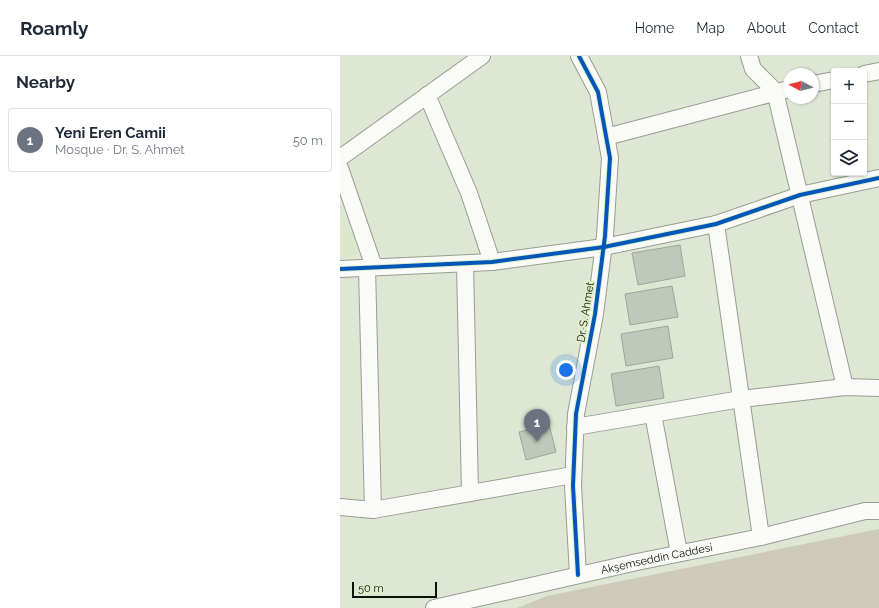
<!DOCTYPE html>
<html lang="en">
<head>
<meta charset="utf-8">
<style>
	body { margin:0; font-family:Raleway,sans-serif; background:#f6f6f7; color:#1f2937 }
	.controls { position:absolute; right:12px; top:12px; display:grid; overflow:hidden; border-radius:4px; box-shadow:0 1px 3px #0004 }
	.controls button { width:36px; height:36px; display:grid; place-items:center; padding:0; border:0; border-bottom:1px solid #e0e1e3; background:#fff; color:#1f2937; font:20px sans-serif }
	.compass { position:absolute; left:443px; top:12px; width:36px; height:36px; border-radius:50%; background:#fff; box-shadow:0 1px 3px #0004; rotate:277deg }
	.scale { position:absolute; left:12px; bottom:10px; width:85px; box-sizing:border-box; padding-left:4px; border:2px solid #0c1106; border-top:0; font-size:11px; line-height:14px; white-space:nowrap; color:#0c1106; -webkit-text-stroke:3px #dfeecc; paint-order:stroke }
	.you { position:absolute; left:226px; top:314px; width:14px; height:14px; margin:-10px; border:3px solid #fff; border-radius:50%; background:#1a73e8; box-shadow:0 0 0 6px #1a73e833 }
	.badge { display:grid; place-items:center; width:26px; height:26px; border-radius:50%; background:#565c4e; color:#fff; font-size:13px; font-weight:700 }
	.pin { position:absolute; translate:-50% -33px; filter:drop-shadow(0 1px 2px #0008) }
	.pin::after { content:''; position:absolute; top:21px; width:14px; height:12px; background:inherit; clip-path:polygon(0 0,100% 0,50% 100%) }
	.list { margin:0; padding:0; list-style:none }
	h2 { display:flex; justify-content:space-between; align-items:center; height:52px; margin:0; padding:0 16px; font-size:17px }
	h2 small { font-size:13px; font-weight:400; color:#747a83 }
	.list li { display:grid; grid-template-columns:26px 1fr auto; gap:12px; align-items:center; box-sizing:border-box; height:64px; margin:0 8px 8px; padding:0 8px; border:1px solid #e0e1e3; border-radius:4px }
	.list b { display:block; font-size:15px; white-space:nowrap }
	.list p { margin:0; font-size:13px; white-space:nowrap; color:#747a83 }
	.list em { font-size:13px; font-style:normal; color:#747a83 }
	.icon { flex:none; width:22px; height:22px; fill:none; stroke:currentColor; stroke-width:2; stroke-linecap:round; stroke-linejoin:round }
	.map { position:relative; flex:none; width:539px; height:552px; overflow:hidden }
	header { display:flex; align-items:center; gap:24px; box-sizing:border-box; height:56px; padding:0 20px; background:#fff; border-bottom:1px solid #e0e1e3 }
	header strong { font-size:19px }
	nav { display:flex; gap:22px; margin-inline-start:auto; font-size:14px }
	main { display:flex }
	aside { flex:1; background:#fff }
	.map>svg:first-child { display:block }
	.built { fill:#dae7c8 }
	.green { fill:#cecab8 }
	.building { fill:#bfc8bb; stroke:#9fa79b }
	.lines { fill:none; stroke-linecap:round; stroke-linejoin:round }
	.minor-casing { stroke:#989e90; stroke-width:18 }
	.minor { stroke:#fafbf9; stroke-width:16 }
	.cycleway-casing { stroke:#dfeecc; stroke-width:6 }
	.cycleway { stroke:#0057b8; stroke-width:4 }
	.labels { text-anchor:middle; stroke-width:4; stroke-linejoin:round; paint-order:stroke }
	.street-label { font-size:11px; fill:#0c1106; stroke:#dfeecc }
</style>
</head>
<body>
<header>
<strong>Roamly</strong>
<nav><a>Home</a><a>Map</a><a>About</a><a>Contact</a></nav>
</header>
<main>
<aside>
<h2>Nearby<small></small></h2>
<ul class="list">
<li><span class="badge" style="background:#6b7280">1</span><div><b>Yeni Eren Camii</b><p>Mosque · Dr. S. Ahmet</p></div><em>50 m</em></li>
</ul>
</aside>
<div class="map">
<svg width="539" height="552" viewBox="0 0 539 552">
	<rect width="100%" height="100%" fill="#dee6d4"/>
	<polygon class="built" points="0,154 17,198 0,201"/>
	<polygon class="green" points="539,473 539,552 177,552 207,540"/>
	<g class="building">
		<polygon points="340,189 345,220 298,229 292,197"/>
		<polygon points="332,230 338,261 290,269 285,238"/>
		<polygon points="328,270 333,302 286,310 281,278"/>
		<polygon points="319,310 324,342 276,350 271,318"/>
		<polygon points="209,368 216,396 186,404 179,376"/>
	</g>
	<g class="lines">
		<g class="minor-casing">
			<g id="minor">
				<polyline points="409,0 413,13 435,35 505,331"/>
				<polyline points="524,18 539,15"/>
				<polyline points="473,28 494,24"/>
				<polyline points="87,39 129,137 152,206"/>
				<polyline points="266,81 449,33"/>
				<polyline points="0,102 142,0"/>
				<polyline points="0,112 34,211"/>
				<polyline points="376,168 421,481"/>
				<polyline points="125,208 130,437"/>
				<polyline points="27,212 33,454"/>
				<polyline points="0,213 152,206 264,191 376,168 460,139 539,122"/>
				<polyline points="313,358 339,497"/>
				<polyline points="235,371 401,343 505,331 539,332"/>
				<polyline points="0,451 33,454 233,419"/>
				<polyline points="238,519 233,430 236,358 255,258 265,180 270,102 258,36 239,0"/>
				<path id="s1" d="M94,552L297,506L421,481L525,455H539"/>
			</g>
		</g>
		<use href="#minor" class="minor"/>
		<g class="cycleway-casing">
			<g id="cycleway">
				<polyline points="0,213 152,206 264,191 376,168 460,139 539,122"/>
				<polyline points="238,519 233,430 236,358 255,258 265,180 270,102 258,36 239,0"/>
			</g>
		</g>
		<use href="#cycleway" class="cycleway"/>
	</g>
	<g class="labels">
		<g class="street-label">
			<text transform="translate(245 256) rotate(-81)" y="4">Dr. S. Ahmet</text>
			<text dy="4" stroke="none"><textPath href="#s1" startOffset="228">Akşemseddin Caddesi</textPath></text>
		</g>
	</g>
</svg>
<div class="controls">
<button>+</button>
<button>−</button>
<button><svg class="icon" aria-label="layers" viewBox="0 0 24 24"><path d="M12 4l9 5-9 5-9-5zM3 14l9 5 9-5"/></svg></button>
</div>
<svg class="compass" viewBox="-18 -18 36 36"><path d="M0-13l5 13h-10z" fill="#e53935"/><path d="M0 13l5-13h-10z" fill="#747a83"/></svg>
<div class="scale">50 m</div>
<div class="you"></div>
<div class="pin badge" style="left:197px;top:386px;background:#6b7280">1</div>
</div>
</main>
</body>
</html>
